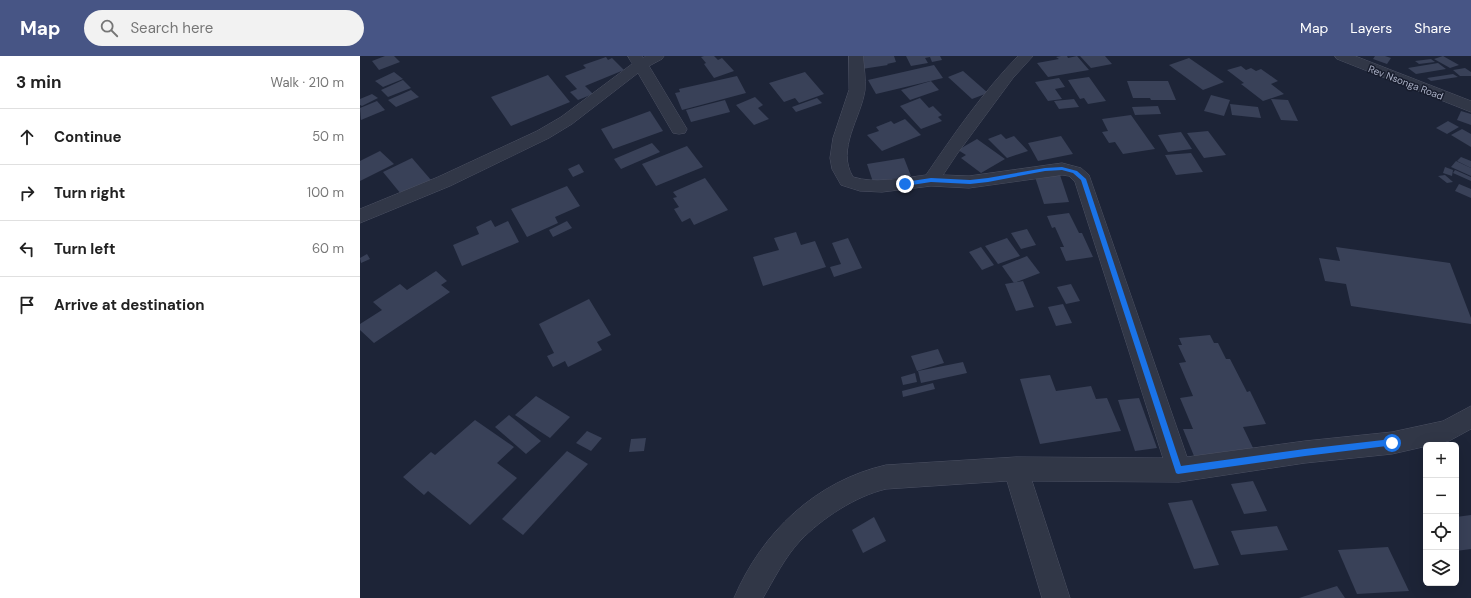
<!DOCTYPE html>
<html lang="en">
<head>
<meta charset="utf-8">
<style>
	body { margin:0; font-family:"DM Sans",sans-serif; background:#f2f2f2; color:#222 }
	.controls { position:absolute; right:12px; bottom:12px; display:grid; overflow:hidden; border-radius:6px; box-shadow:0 4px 16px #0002 }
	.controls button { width:36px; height:36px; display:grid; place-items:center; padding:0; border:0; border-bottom:1px solid #e0e0e0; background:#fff; color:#222; font:20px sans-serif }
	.stop { position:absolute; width:12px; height:12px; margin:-9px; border:3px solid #1a73e8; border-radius:50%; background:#fff }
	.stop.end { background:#1a73e8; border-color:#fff; box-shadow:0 1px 4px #0008 }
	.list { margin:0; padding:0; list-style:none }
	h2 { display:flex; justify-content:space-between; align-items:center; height:52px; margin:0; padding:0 16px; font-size:17px }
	h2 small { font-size:13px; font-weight:400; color:#767676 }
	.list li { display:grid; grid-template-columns:26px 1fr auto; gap:12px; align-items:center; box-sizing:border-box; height:56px; padding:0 16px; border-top:1px solid #e0e0e0 }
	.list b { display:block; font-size:15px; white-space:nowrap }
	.list em { font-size:13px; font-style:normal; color:#767676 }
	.icon { flex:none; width:22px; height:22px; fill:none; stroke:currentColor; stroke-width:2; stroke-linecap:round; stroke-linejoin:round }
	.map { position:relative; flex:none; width:1111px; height:542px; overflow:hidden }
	header { display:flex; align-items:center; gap:24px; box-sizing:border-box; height:56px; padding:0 20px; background:#475585; color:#fff }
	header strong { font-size:19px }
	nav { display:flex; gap:22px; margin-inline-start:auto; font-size:14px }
	.search { width:280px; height:36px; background:#f2f2f2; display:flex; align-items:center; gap:10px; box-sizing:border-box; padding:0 14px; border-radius:22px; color:#767676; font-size:15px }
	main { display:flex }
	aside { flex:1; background:#fff }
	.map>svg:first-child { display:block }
	.building { fill:#394158 }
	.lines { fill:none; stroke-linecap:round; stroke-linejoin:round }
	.minor-casing { stroke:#4c5163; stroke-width:1 }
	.minor { fill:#313747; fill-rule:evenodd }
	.route { fill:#1a73e8 }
	.labels { text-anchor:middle; stroke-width:3; stroke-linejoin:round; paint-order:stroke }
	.far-street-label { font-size:10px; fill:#aab0c5; stroke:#171c2c }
</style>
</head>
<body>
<header>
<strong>Map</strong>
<div class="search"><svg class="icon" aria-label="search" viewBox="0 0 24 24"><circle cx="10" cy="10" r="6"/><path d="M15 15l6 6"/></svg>Search here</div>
<nav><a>Map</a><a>Layers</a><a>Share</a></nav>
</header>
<main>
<aside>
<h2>3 min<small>Walk · 210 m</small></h2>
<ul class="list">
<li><svg class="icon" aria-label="ahead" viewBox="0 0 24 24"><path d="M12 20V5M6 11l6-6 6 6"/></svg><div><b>Continue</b></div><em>50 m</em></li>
<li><svg class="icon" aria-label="right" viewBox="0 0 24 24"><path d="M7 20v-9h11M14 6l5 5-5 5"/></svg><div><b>Turn right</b></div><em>100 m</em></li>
<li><svg class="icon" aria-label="left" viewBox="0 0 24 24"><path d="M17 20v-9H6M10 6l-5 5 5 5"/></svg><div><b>Turn left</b></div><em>60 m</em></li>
<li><svg class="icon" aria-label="arrive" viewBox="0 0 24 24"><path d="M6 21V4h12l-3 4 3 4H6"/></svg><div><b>Arrive at destination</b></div></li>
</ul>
</aside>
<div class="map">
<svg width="1111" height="542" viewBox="0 0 1111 542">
	<rect width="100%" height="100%" fill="#1d2437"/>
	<g class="building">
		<polygon points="25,0 34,0 40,6 19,14 12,5"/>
		<polygon points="344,0 354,0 358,4 362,2 374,15 354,22 344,8 346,7 341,1"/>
		<polygon points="498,0 534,0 536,6 527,8 528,9 502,13"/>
		<polygon points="546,0 580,0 582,4 572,6 570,1 565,2 568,7 551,10"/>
		<polygon points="701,0 707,0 708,2 717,0 729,14 688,21 677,7 699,3 696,1"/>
		<polygon points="720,0 745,0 752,8 731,12"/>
		<polygon points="1015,0 1025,0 1031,2 1027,8 1013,3"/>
		<polygon points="1083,0 1099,9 1090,12 1074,3"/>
		<polygon points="246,1 248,4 252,2 264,14 225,30 233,38 218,44 210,36 217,33 205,20 226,12 223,9"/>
		<polygon points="829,2 864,26 843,34 809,9"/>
		<polygon points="1071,3 1075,6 1059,8 1055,5"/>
		<polygon points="1078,7 1086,13 1056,18 1048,12"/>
		<polygon points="574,9 583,22 516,38 508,24"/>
		<polygon points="881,10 886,14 891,12 896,15 901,13 918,25 911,28 924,38 903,45 881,28 884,27 867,14"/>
		<polygon points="1105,12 1111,16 1111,20 1100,20 1093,14"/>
		<polygon points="603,15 628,37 612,43 588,21"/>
		<polygon points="34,16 43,23 23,31 15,25"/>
		<polygon points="445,16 464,38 439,47 435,42 424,46 409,27"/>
		<polygon points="1093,18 1098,21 1071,25 1067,22"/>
		<polygon points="188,19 210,46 151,70 131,41"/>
		<polygon points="377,20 386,37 322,54 315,37 320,36 319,33"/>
		<polygon points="729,21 746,45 728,48 724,42 720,43 708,24"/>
		<polygon points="699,22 705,31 695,33 702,43 688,45 675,26"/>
		<polygon points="43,24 51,32 28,41 21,34"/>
		<polygon points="571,25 579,34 550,44 541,34"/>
		<polygon points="767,25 808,25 816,44 791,44 790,42 773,42"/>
		<polygon points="51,34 59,41 36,51 28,44"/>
		<polygon points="12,38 18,42 2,50 0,49 0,43"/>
		<polygon points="851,39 870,44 864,60 844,55"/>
		<polygon points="395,41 403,49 398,52 409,63 394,69 376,49"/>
		<polygon points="457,42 462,47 436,56 432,51"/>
		<polygon points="560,42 569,52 573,50 582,59 578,61 582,65 561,73 540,50"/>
		<polygon points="714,43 719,51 699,53 694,45"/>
		<polygon points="911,43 928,44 938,65 921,64"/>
		<polygon points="365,44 370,56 331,66 326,54"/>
		<polygon points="17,45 25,54 1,64 0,52"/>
		<polygon points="870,48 898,51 901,62 872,59"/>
		<polygon points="798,50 801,58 775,59 772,51"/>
		<polygon points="290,55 303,75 253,93 241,73"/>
		<polygon points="1101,55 1111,58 1111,69 1097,64"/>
		<polygon points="771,59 795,93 763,98 755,86 749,87 742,76 748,75 742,63"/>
		<polygon points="545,63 561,79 522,95 507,79 519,75 516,71 531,65 534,68"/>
		<polygon points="1088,65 1099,71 1087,78 1076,72"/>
		<polygon points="1102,73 1111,78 1111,91 1091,79"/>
		<polygon points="848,75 866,99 844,102 827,77"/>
		<polygon points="821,76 832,93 808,96 798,79"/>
		<polygon points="641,78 646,83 654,80 668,95 647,102 628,83"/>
		<polygon points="701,80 713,98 678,105 668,87"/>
		<polygon points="617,83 645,103 621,117 601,102 606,99 598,94"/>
		<polygon points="292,87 300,96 261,113 254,103"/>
		<polygon points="327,90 343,111 296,130 282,108"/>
		<polygon points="20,95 34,108 0,125 0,105"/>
		<polygon points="831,97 843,116 816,119 805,99"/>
		<polygon points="1101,101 1111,105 1111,112 1097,105"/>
		<polygon points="52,102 71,124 41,138 23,116"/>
		<polygon points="544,102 551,120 513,126 507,108"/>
		<polygon points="1096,105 1111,112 1111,120 1091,111"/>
		<polygon points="219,108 224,116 213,121 208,113"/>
		<polygon points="1085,111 1093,114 1092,120 1083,117"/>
		<polygon points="1095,114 1111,121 1111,125 1093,117"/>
		<polygon points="700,119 709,146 684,148 675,121"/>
		<polygon points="1085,119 1093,126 1087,127 1078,120"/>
		<polygon points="345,122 368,154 334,169 330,162 322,166 314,153 319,151 313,142 317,141 313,136"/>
		<polygon points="1099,128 1111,133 1111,142 1095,135"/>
		<polygon points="207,130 220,150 195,161 198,167 167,181 151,153"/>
		<polygon points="709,157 719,177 722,177 733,201 706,205 700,191 704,191 695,171 692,172 687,160"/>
		<polygon points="131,164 135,171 148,165 159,186 102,210 93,189 119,178 116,171"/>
		<polygon points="207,165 212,172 193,181 189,174"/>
		<polygon points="667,173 676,189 661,193 651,177"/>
		<polygon points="436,176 441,189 455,185 466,211 403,230 393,201 419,194 414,182"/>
		<polygon points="488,182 502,212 474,221 470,211 481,208 472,187"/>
		<polygon points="647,182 660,200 638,208 625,190"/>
		<polygon points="621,191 634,209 622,214 609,196"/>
		<polygon points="976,191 1090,207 1111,262 1111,268 991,250 986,228 965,225 959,202 980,205"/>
		<polygon points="7,198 10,203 1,207 0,202"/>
		<polygon points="667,200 680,217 654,227 642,210"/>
		<polygon points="76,215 87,225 81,229 90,236 14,287 0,274 0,268 22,254 13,246 40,228 47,234"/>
		<polygon points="663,225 674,251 656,255 645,228"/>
		<polygon points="711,228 720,245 706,248 697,231"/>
		<polygon points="229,243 251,279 237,286 242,294 208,311 205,305 193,311 187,300 194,297 179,268"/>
		<polygon points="703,248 712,267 696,270 688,251"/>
		<polygon points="850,279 854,287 858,287 866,303 870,303 887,336 890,335 906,368 883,371 894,394 834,400 823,373 833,373 820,342 833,340 819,307 826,306 818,289 822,289 819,282"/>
		<polygon points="578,293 584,307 557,315 551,300"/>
		<polygon points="603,306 607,317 561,327 558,315"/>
		<polygon points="555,317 557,326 543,329 541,321"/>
		<polygon points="690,319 696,335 731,330 736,343 747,342 761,375 680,388 660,323"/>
		<polygon points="573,327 575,333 543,341 542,335"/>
		<polygon points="176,340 210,361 190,382 155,359"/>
		<polygon points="779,342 797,392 775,395 758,344"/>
		<polygon points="149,359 181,385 166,398 135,371"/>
		<polygon points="115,364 154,391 137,407 157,422 110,469 68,435 64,439 43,421 71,396 75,399"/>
		<polygon points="227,375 242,382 231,395 216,387"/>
		<polygon points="286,382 284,395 269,396 271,383"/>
		<polygon points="207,395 228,408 163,479 142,463"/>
		<polygon points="893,425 907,455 884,458 871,428"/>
		<polygon points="832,444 859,509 834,513 808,447"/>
		<polygon points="1111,459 1111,493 1096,495 1096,461"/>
		<polygon points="514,461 526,485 503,497 492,474"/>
		<polygon points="917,470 928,494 881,499 871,475"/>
		<polygon points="1028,491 1049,535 997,538 978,494"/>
		<polygon points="977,530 985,542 939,542"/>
	</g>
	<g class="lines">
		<g class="minor-casing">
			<g id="minor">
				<polygon points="268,0 282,0 283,2 286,0 304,0 302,3 289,10 327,73 325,77 319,78 313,77 278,17 212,68 189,82 90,130 0,167 0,153 78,121 177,75 201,61 272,8"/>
				<path d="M489,0H503C504,11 506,23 505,34C501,62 476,93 493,121C516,128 542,122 566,119C594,78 623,36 658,0H673L653,22L597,98L583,119L609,120L702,107L721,112L729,119L827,401L945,385L1032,376L1083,365L1111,350V373L1089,385L1032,398L945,407L819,426L672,425L710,542H682L647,425L526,433C496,440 462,462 440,485C425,501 414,523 403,542H374C402,476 456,425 526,409L656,401L803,402L715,126L709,120L702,119L609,132L571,130L522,136L500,135L481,129L472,113L470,102L473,82L489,34Z"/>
				<polygon points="975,0 995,0 1111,45 1111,56 977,3"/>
			</g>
		</g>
		<use href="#minor" class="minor"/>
	</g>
	<polygon class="route" points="702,111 717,115 726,123 821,410 945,393 1032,383 1036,387 1035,389 945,400 818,418 816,417 721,124 713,117 702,114 685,115 628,126 610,128 571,126 545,130 543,128 545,126 571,122 610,124 628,122 685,112"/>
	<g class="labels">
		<g class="far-street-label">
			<text transform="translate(1046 26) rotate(21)" y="4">Rev Nsonga Road</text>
		</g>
	</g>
</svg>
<div class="controls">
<button>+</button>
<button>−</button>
<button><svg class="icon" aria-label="locate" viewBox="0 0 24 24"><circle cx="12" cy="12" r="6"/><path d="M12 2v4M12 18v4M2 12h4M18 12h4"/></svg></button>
<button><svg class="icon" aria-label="layers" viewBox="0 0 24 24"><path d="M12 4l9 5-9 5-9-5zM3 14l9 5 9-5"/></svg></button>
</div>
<div class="stop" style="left:1032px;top:387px"></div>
<div class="stop end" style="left:545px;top:128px"></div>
</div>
</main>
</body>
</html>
